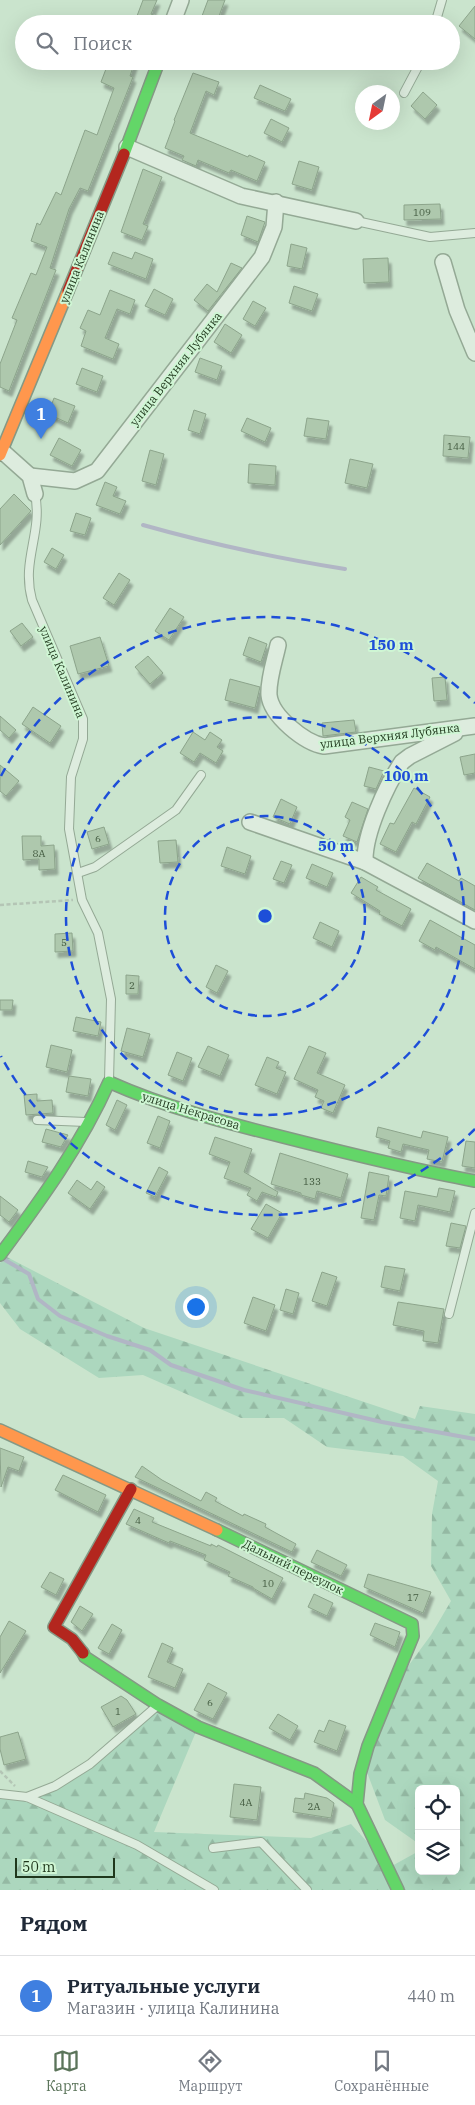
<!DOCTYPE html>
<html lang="ru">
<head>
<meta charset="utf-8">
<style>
	body { margin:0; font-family:"IBM Plex Serif",serif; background:#f2f2f3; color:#1f2937 }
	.controls { position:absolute; right:15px; bottom:15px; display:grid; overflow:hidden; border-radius:8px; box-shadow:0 5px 20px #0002 }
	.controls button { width:45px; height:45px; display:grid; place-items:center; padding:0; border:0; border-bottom:1px solid #e0e1e3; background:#fff; color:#1f2937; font:25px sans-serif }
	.compass { position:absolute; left:355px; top:85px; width:45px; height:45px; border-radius:50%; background:#fff; box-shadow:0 5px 20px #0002; rotate:213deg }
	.scale { position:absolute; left:15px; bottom:12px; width:100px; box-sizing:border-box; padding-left:5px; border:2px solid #1f371c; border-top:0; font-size:14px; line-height:18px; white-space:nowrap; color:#1f371c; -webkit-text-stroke:4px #cff6d4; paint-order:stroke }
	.you { position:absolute; left:195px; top:1306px; width:18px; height:18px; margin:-12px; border:4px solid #fff; border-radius:50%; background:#1a73e8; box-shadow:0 0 0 8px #1a73e833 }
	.badge { display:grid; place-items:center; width:32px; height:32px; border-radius:50%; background:#5b745a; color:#fff; font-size:16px; font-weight:700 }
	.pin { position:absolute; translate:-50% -41px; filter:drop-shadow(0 1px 2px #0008) }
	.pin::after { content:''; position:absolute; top:26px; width:18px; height:15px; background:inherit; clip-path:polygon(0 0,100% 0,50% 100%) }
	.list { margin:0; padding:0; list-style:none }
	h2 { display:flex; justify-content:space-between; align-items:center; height:65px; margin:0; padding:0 20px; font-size:21px }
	h2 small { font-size:16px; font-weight:400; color:#747a83 }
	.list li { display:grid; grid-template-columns:32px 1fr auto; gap:15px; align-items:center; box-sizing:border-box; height:80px; padding:0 20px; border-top:1px solid #e0e1e3 }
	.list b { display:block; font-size:19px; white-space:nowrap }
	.list p { margin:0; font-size:16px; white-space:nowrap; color:#747a83 }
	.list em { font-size:16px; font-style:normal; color:#747a83 }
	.icon { flex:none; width:28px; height:28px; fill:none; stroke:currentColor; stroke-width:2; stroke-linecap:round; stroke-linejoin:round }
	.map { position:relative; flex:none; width:475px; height:1890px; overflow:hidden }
	.search { position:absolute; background:#fff; box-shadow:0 5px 20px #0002; left:15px; right:15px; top:15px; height:55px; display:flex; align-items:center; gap:12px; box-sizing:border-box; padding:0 18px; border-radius:28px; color:#747a83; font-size:19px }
	.sheet { height:145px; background:#fff }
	nav { display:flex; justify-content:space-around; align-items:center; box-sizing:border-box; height:70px; border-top:1px solid #e0e1e3; background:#fff; font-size:14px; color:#747a83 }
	nav a { display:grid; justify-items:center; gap:2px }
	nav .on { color:#5b745a }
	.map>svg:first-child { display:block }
	.forest { fill:url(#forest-firs) }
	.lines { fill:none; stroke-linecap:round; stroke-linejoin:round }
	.stream { stroke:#b1b6c5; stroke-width:4 }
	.building { fill:#aec8ad; stroke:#8ca48b; filter:url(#shadow) }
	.lane-casing { stroke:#94a995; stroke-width:10 }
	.street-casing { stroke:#94a995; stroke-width:18 }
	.fast-casing { stroke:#859985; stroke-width:14 }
	.slow-casing { stroke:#859985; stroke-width:14 }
	.jam-casing { stroke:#859985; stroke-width:14 }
	.path { stroke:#b4c5b5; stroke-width:2.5; stroke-dasharray:4 2.5; stroke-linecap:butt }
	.lane { stroke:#ddecde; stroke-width:8 }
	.street { stroke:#ddecde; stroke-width:15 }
	.fast { stroke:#63d668; stroke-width:11 }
	.slow { stroke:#ff974d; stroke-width:11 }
	.jam { stroke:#b3261e; stroke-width:11 }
	.ring { fill:none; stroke:#1d4ed8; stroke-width:2.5; stroke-dasharray:9 6 }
	.labels { text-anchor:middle; stroke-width:4; stroke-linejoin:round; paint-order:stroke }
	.number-label { font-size:10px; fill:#435b40 }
	.street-label { font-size:12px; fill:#1f371c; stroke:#cff6d4 }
	.centre { fill:#1d4ed8; stroke:#cff6d4; stroke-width:2.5 }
	.ring-label { font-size:15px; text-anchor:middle; font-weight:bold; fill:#1d4ed8; stroke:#cff6d4; stroke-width:4; stroke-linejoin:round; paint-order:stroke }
</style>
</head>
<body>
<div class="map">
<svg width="475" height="1890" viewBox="0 0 475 1890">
	<defs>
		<pattern id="forest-firs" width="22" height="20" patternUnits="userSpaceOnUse" patternTransform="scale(1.25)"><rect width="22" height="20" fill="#acd7be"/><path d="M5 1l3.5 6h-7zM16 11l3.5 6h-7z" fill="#94b9a3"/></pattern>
		<filter id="shadow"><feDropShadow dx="3" dy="5.5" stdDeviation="1" flood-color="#0004"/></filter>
	</defs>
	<rect width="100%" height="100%" fill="#cae4cd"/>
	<polygon class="forest" points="5,1256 144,1328 415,1419 420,1406 475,1414 475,1890 0,1890 0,1794 27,1797 90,1764 158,1705 198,1727 154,1832 311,1838 351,1824 390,1867 419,1851 419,1871 456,1871 456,1789 419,1789 419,1844 385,1820 365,1767 392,1688 431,1635 451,1601 431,1566 432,1514 438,1481 403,1456 327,1447 284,1418 241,1418 143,1375 99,1378 20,1329 0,1303 0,1263"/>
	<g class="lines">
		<g class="stream">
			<path d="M143,525C210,544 277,558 345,569"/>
			<polyline points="5,1260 29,1274 38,1299 60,1316 107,1336 150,1350 171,1365 244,1390 382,1422 475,1439"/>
		</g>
	</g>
	<g class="building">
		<polygon points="143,0 157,0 151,14 156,16 152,24 134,24"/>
		<polygon points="208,0 225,0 216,24 199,24"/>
		<polygon points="475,6 475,39 459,26"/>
		<polygon points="109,61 135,61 130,76 133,77 88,191 80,188 69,209 50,268 56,270 9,391 0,387 0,364 17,320 12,318 31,273 36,275 47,247 31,241 37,223 40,225 56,192 61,195 85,130 97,135 114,88 101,82"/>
		<polygon points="193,73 219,82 214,95 206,91 190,133 248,157 249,155 265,162 257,181 231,170 229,173 198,160 196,166 182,160 184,156 165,148 175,121 174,120"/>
		<polygon points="260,85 291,99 285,111 254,98"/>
		<polygon points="423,92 437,105 425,119 411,106"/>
		<polygon points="271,119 289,128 282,142 264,133"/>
		<polygon points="299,161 319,167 312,190 292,184"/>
		<polygon points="143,169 162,177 143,224 148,226 142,240 121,232"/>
		<polygon points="440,204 441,219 404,220 404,205"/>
		<polygon points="247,216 265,222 258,242 241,235"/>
		<polygon points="291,244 307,248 302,269 287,266"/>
		<polygon points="113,252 132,259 135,252 153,259 146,279 108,264"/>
		<polygon points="388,258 389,282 364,283 363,259"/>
		<polygon points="231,263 242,268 208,311 194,300 207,284 217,292"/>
		<polygon points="294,286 318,294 312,311 289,303"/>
		<polygon points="154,289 173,299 165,315 145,306"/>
		<polygon points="110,290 135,300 130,314 117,309 105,338 119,344 113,359 81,346 86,331 80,328 88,310 100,315"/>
		<polygon points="253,301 266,308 255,326 243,319"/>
		<polygon points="225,324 242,335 231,353 214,342"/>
		<polygon points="200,358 222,366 217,380 195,372"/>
		<polygon points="82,368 103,376 97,392 76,384"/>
		<polygon points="54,398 75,406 68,423 48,414"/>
		<polygon points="194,410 206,414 200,434 188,430"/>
		<polygon points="247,418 271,428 265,442 241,431"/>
		<polygon points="307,418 329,421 326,439 304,436"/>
		<polygon points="444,435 470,437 468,458 443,456"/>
		<polygon points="59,438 81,450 72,466 50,455"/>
		<polygon points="150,450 164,454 156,485 142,481"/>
		<polygon points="350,459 373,464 367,488 345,483"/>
		<polygon points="249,464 276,466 275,485 248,483"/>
		<polygon points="105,482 117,487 113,496 126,501 120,514 96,505"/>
		<polygon points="14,494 31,511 0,545 0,509"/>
		<polygon points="76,513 91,518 85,535 70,531"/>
		<polygon points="52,548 64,555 56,569 44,562"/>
		<polygon points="119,573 130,580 114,605 103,598"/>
		<polygon points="170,608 184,617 169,640 155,631"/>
		<polygon points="22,623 33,637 21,646 10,631"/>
		<polygon points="100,637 109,666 78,674 70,646"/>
		<polygon points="249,637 267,644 261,662 243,655"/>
		<polygon points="148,656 163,673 150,684 135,667"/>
		<polygon points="445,677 447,700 434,701 432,678"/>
		<polygon points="230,679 260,687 255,708 225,700"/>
		<polygon points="33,707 61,726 50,743 22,724"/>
		<polygon points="0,716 16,730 9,738 0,730"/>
		<polygon points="354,720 356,732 323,736 322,723"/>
		<polygon points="193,732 205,740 210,732 222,740 217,747 223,751 216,763 200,753 194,762 180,753"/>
		<polygon points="475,754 475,773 464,775 460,757"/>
		<polygon points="0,765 19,781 6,796 0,791"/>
		<polygon points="369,767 384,771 376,789 364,786"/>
		<polygon points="414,788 430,797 416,824 412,822 396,852 380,844 390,823 394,824"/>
		<polygon points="281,799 297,807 290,824 273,817"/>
		<polygon points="352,802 368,809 357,842 343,836 350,820 345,817"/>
		<polygon points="104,827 109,844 92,849 87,832"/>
		<polygon points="22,836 41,836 41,846 54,845 55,869 39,870 39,859 23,860"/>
		<polygon points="176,840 178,862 160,863 158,841"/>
		<polygon points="227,847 251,856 245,874 221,866"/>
		<polygon points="281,861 292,865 284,883 273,879"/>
		<polygon points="427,863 459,881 461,878 475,886 475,910 418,878"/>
		<polygon points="312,864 333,873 327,887 306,878"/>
		<polygon points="361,877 378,887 376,890 411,909 402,926 379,914 380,911 351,893"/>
		<polygon points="430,920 475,945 475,969 436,947 435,950 419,941"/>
		<polygon points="320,922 339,931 332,947 313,938"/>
		<polygon points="72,933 73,951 55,952 55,934"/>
		<polygon points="216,965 228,971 217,993 206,987"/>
		<polygon points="126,975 139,976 138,994 126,994"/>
		<polygon points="0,1000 13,1000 12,1010 0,1010"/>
		<polygon points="76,1017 101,1022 98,1036 73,1031"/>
		<polygon points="127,1028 150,1034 143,1057 121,1051"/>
		<polygon points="51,1045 72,1050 67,1072 46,1067"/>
		<polygon points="208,1046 229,1055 220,1076 198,1067"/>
		<polygon points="309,1046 326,1053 317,1073 345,1085 333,1113 321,1108 324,1101 315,1097 318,1090 294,1079"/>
		<polygon points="177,1052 192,1058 183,1081 168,1075"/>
		<polygon points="267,1057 279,1062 276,1068 286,1072 277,1094 255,1085"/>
		<polygon points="69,1076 91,1079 88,1096 66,1092"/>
		<polygon points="37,1094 37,1101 52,1100 53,1113 26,1115 24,1095"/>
		<polygon points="117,1100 127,1105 115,1130 106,1125"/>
		<polygon points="158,1116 170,1121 160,1148 147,1143"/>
		<polygon points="378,1127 421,1138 423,1131 448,1137 442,1162 427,1159 429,1150 403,1144 401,1152 388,1148 390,1141 376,1137"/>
		<polygon points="46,1129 68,1135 61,1147 42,1142"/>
		<polygon points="215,1137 252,1149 244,1172 278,1192 276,1197 262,1192 257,1201 247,1195 251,1188 224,1178 230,1162 209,1154"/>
		<polygon points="466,1141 475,1142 475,1168 462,1166"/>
		<polygon points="280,1153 348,1174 341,1198 317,1191 315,1199 301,1195 301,1193 271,1184"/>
		<polygon points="28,1161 48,1167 42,1177 25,1172"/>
		<polygon points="159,1167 168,1172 155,1197 146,1193"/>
		<polygon points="369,1172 389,1176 386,1196 379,1195 374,1220 361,1218"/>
		<polygon points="77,1180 91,1190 97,1181 105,1187 90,1209 68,1193"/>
		<polygon points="439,1188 455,1191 450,1212 418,1205 415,1221 400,1218 405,1191 437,1197"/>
		<polygon points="0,1196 18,1210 9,1222 0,1215"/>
		<polygon points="266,1204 282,1213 268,1238 251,1229"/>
		<polygon points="451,1223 466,1226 460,1248 446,1246"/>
		<polygon points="385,1266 405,1269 400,1291 381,1287"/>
		<polygon points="322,1272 337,1277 327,1306 312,1301"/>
		<polygon points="286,1289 299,1293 293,1314 280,1310"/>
		<polygon points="253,1297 275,1305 266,1331 244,1323"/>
		<polygon points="398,1302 444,1309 438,1343 423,1341 424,1331 393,1325"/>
		<polygon points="0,1448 24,1457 19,1471 8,1467 1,1487"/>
		<polygon points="142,1466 162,1480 201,1501 206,1492 217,1498 215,1501 243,1516 244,1514 266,1524 265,1527 296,1544 292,1552 135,1477"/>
		<polygon points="63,1475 106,1495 98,1512 55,1490"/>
		<polygon points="134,1509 154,1518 152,1522 211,1546 211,1544 217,1547 218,1545 283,1578 272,1599 253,1588 253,1587 228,1576 230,1572 204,1560 206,1555 170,1541 169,1543 126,1524"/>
		<polygon points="317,1550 347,1565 341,1576 311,1562"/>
		<polygon points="50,1572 64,1579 56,1595 41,1587"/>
		<polygon points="368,1574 431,1592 423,1613 364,1587"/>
		<polygon points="314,1594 333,1603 327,1616 308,1607"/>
		<polygon points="80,1606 93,1614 82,1631 71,1622"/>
		<polygon points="9,1621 26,1631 0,1673 0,1637"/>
		<polygon points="375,1623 400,1632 395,1647 370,1635"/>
		<polygon points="112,1624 122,1630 109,1654 98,1648"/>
		<polygon points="162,1643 173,1648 167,1662 183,1669 175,1688 148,1677"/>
		<polygon points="208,1683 227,1693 213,1719 194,1710"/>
		<polygon points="121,1696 127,1700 136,1714 113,1727 101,1707"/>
		<polygon points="278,1714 298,1726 290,1740 269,1728"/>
		<polygon points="329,1720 346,1726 337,1751 314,1742 319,1730 324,1732"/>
		<polygon points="18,1732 26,1759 4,1765 0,1749 0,1737"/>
		<polygon points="234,1784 261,1787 257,1820 230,1817"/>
		<polygon points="305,1793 327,1798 334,1803 331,1818 293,1812 295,1798 304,1799"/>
	</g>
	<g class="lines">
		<g class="lane-casing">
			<g id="lane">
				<polyline points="435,24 442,0"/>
				<polyline points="404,93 421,61"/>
				<polyline points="356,221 430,237 475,233"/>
				<path d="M35,494C43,533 21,560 32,600L83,719V739L71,777L69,829L82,900L98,933L111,999L109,1081"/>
				<polyline points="78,873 95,867 176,810 201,775"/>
				<polyline points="37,1120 86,1122"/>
				<polyline points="449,1314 475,1213"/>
				<polyline points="0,1794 27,1797 137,1845 214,1890"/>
				<polyline points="27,1797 55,1786 90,1764 157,1706"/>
				<polyline points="213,1848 261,1842 307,1890"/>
			</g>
		</g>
		<g class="street-casing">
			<g id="street">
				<polyline points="172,24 181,0"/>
				<polyline points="127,147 241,196 356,221"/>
				<polyline points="443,262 457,310 475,353"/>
				<polyline points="2,451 30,476 35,494"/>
				<polyline points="30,476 75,481 97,471 262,257 274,227 276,202"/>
				<path d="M278,645C275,660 268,679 269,695C271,716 305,743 324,746L475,726"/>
				<polyline points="250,822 365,862 475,921"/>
				<path d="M365,862C364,834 386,786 402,762L410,756L455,733"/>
			</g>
		</g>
		<g class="fast-casing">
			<g id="fast">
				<polyline points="124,154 159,61"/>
				<path d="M0,1255C41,1200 81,1145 109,1082C165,1107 223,1122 283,1137C346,1153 410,1169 475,1181"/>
				<polyline points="217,1530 412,1624 413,1636 368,1746 360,1774 357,1804 398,1890"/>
				<polyline points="83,1653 85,1657 158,1705 198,1727 314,1773 357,1804"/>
			</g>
		</g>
		<g class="slow-casing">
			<g id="slow">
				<polyline points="0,455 68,291"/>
				<polyline points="0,1430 217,1530"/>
			</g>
		</g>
		<g class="jam-casing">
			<g id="jam">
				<polyline points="68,291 124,154"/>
				<polyline points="83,1653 72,1639 54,1627 131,1489"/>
			</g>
		</g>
		<g class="path">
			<polyline points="0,905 73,900"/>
			<polyline points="0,1771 15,1786"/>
		</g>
		<use href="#lane" class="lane"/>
		<use href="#street" class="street"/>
		<use href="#fast" class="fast"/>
		<use href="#slow" class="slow"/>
		<use href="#jam" class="jam"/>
	</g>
	<g class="ring">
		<circle cx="265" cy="916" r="100"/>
		<circle cx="265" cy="916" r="199"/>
		<path d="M475 1129A299 299 0 0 1 1 1056M1 776A299 299 0 0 1 475 703"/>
	</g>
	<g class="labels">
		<g class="number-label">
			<text x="422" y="216">109</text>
			<text x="456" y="450">144</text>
			<text x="98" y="842">6</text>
			<text x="39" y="857">8А</text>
			<text x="64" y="946">5</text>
			<text x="132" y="989">2</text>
			<text x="312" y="1185">133</text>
			<text x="138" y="1524">4</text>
			<text x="268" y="1587">10</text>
			<text x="413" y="1601">17</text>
			<text x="210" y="1706">6</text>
			<text x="118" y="1715">1</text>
			<text x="246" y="1806">4А</text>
			<text x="314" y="1810">2А</text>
		</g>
		<g class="street-label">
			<text transform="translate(82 257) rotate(-68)" y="4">улица Калинина</text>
			<text transform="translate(176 369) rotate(-52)" y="4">улица Верхняя Лубянка</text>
			<text transform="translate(62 672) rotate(67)" y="4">улица Калинина</text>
			<text transform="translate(390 736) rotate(-7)" y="4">улица Верхняя Лубянка</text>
			<text transform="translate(191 1111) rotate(17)" y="4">улица Некрасова</text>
			<text transform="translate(293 1567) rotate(26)" y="4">Дальний переулок</text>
		</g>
	</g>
	<circle cx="265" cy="916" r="8" class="centre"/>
	<g class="ring-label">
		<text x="391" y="650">150 m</text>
		<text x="406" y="781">100 m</text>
		<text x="336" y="851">50 m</text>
	</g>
</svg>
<div class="controls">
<button><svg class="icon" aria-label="locate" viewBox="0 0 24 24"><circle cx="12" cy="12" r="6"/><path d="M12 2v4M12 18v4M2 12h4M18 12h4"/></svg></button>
<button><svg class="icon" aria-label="layers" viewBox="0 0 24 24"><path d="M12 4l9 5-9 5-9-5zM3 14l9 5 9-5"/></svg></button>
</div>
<svg class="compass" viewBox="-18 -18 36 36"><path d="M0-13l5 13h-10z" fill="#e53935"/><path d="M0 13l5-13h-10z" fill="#747a83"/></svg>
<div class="scale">50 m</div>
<div class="you"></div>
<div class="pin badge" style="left:41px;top:439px;background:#3f7fe0">1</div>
<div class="search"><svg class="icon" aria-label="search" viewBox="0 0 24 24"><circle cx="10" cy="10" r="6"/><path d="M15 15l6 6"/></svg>Поиск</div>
</div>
<section class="sheet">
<h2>Рядом<small></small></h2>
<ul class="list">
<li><span class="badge" style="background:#3f7fe0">1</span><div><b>Ритуальные услуги</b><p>Магазин · улица Калинина</p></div><em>440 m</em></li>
</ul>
</section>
<nav>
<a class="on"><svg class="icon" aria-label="map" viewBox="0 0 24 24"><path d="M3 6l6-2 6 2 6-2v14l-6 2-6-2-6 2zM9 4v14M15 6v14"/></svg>Карта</a>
<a><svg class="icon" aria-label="directions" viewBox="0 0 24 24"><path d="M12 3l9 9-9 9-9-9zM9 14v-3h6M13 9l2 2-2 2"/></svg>Маршрут</a>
<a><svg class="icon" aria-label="saved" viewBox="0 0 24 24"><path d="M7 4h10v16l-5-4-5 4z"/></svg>Сохранённые</a>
</nav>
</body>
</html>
